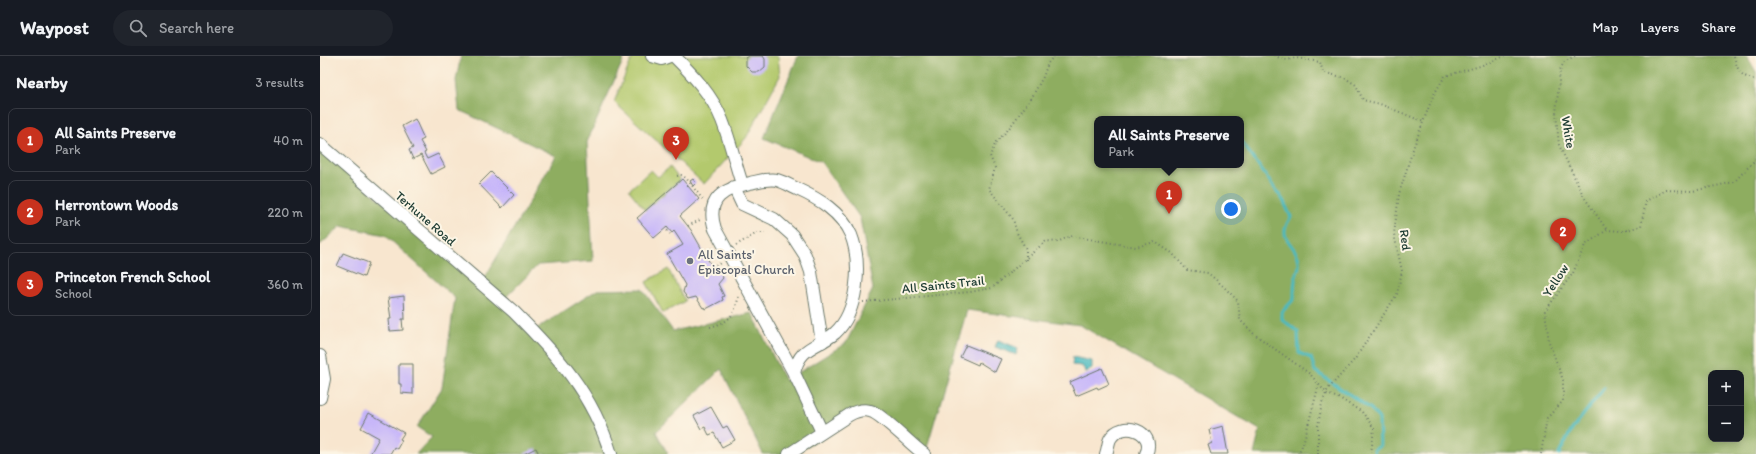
<!DOCTYPE html>
<html lang="en">
<head>
<meta charset="utf-8">
<style>
	body { margin:0; font-family:Itim,sans-serif; background:#20242c; color:#f1f3f6 }
	.controls { position:absolute; right:12px; bottom:12px; display:grid; overflow:hidden; border-radius:8px; box-shadow:0 2px 10px #0003 }
	.controls button { width:36px; height:36px; display:grid; place-items:center; padding:0; border:0; border-bottom:1px solid #363941; background:#171b24; color:#f1f3f6; font:20px sans-serif }
	.you { position:absolute; left:911px; top:153px; width:14px; height:14px; margin:-10px; border:3px solid #fff; border-radius:50%; background:#1a73e8; box-shadow:0 0 0 6px #1a73e833 }
	.badge { display:grid; place-items:center; width:26px; height:26px; border-radius:50%; background:#c8321e; color:#fff; font-size:13px; font-weight:700 }
	.pin { position:absolute; translate:-50% -33px; filter:drop-shadow(0 1px 2px #0008) }
	.pin::after { content:''; position:absolute; top:21px; width:14px; height:12px; background:inherit; clip-path:polygon(0 0,100% 0,50% 100%) }
	.popup { position:absolute; left:774px; top:60px; width:150px; height:52px; box-sizing:border-box; display:grid; place-content:center; border-radius:8px; background:#171b24; filter:drop-shadow(0 1px 3px #0005); font-size:13px; white-space:nowrap; color:#9ea1a6 }
	.popup b { font-size:15px; color:#f1f3f6 }
	.popup::after { content:''; position:absolute; left:50%; top:100%; margin-left:-8px; border:8px solid transparent; border-top-color:#171b24 }
	.list { margin:0; padding:0; list-style:none }
	h2 { display:flex; justify-content:space-between; align-items:center; height:52px; margin:0; padding:0 16px; font-size:17px }
	h2 small { font-size:13px; font-weight:400; color:#9ea1a6 }
	.list li { display:grid; grid-template-columns:26px 1fr auto; gap:12px; align-items:center; box-sizing:border-box; height:64px; margin:0 8px 8px; padding:0 8px; border:1px solid #363941; border-radius:8px }
	.list b { display:block; font-size:15px; white-space:nowrap }
	.list p { margin:0; font-size:13px; white-space:nowrap; color:#9ea1a6 }
	.list em { font-size:13px; font-style:normal; color:#9ea1a6 }
	.icon { flex:none; width:22px; height:22px; fill:none; stroke:currentColor; stroke-width:2; stroke-linecap:round; stroke-linejoin:round }
	.map { position:relative; flex:none; width:1436px; height:398px; overflow:hidden }
	header { display:flex; align-items:center; gap:24px; box-sizing:border-box; height:56px; padding:0 20px; background:#171b24; border-bottom:1px solid #363941 }
	header strong { font-size:19px }
	nav { display:flex; gap:22px; margin-inline-start:auto; font-size:14px }
	.search { width:280px; height:36px; background:#20242c; display:flex; align-items:center; gap:10px; box-sizing:border-box; padding:0 14px; border-radius:22px; color:#9ea1a6; font-size:15px }
	main { display:flex }
	aside { flex:1; background:#171b24 }
	.map>svg:first-child { display:block }
	.green { fill:#b3c96d; stroke:#698350 }
	.forest { fill:#8ead60; stroke:#56754a; fill-rule:evenodd }
	.water { fill:#4abac0; stroke:#347c7a }
	.lines { fill:none; stroke-linecap:round; stroke-linejoin:round }
	.stream { stroke:#4abac0; stroke-width:3 }
	.building { fill:#c4b3fa }
	.minor-casing { stroke:#6b786a; stroke-width:14 }
	.path { stroke:#6b786a; stroke-width:2; stroke-dasharray:1 3; stroke-linecap:butt }
	.minor { stroke:#fff; stroke-width:12 }
	.worship-dot { fill:#6b7280; stroke:#fcf5e5; stroke-width:1.5 }
	.labels { text-anchor:middle; stroke-width:4; stroke-linejoin:round; paint-order:stroke }
	.street-label { font-size:13px; fill:#1f3d34; stroke:#fcf5e5 }
	.worship-label { font-size:13px; fill:#5b616d; stroke:#fcf5e5; text-anchor:start }
</style>
</head>
<body>
<header>
<strong>Waypost</strong>
<div class="search"><svg class="icon" aria-label="search" viewBox="0 0 24 24"><circle cx="10" cy="10" r="6"/><path d="M15 15l6 6"/></svg>Search here</div>
<nav><a>Map</a><a>Layers</a><a>Share</a></nav>
</header>
<main>
<aside>
<h2>Nearby<small>3 results</small></h2>
<ul class="list">
<li><span class="badge">1</span><div><b>All Saints Preserve</b><p>Park</p></div><em>40 m</em></li>
<li><span class="badge">2</span><div><b>Herrontown Woods</b><p>Park</p></div><em>220 m</em></li>
<li><span class="badge">3</span><div><b>Princeton French School</b><p>School</p></div><em>360 m</em></li>
</ul>
</aside>
<div class="map">
<svg width="1436" height="398" viewBox="0 0 1436 398">
	<rect width="100%" height="100%" fill="#fcf5e5"/>
	<filter id="ink" filterUnits="userSpaceOnUse"><feTurbulence type="fractalNoise" baseFrequency=".025" numOctaves="2"/><feDisplacementMap in="SourceGraphic" scale="8" xChannelSelector="R" yChannelSelector="G"/><feConvolveMatrix kernelMatrix="1 2 1 2 8 2 1 2 1" color-interpolation-filters="sRGB"/></filter>
	<filter id="wash" filterUnits="userSpaceOnUse"><feTurbulence type="fractalNoise" baseFrequency=".012" numOctaves="4" result="noise"/><feDisplacementMap in="SourceGraphic" scale="16" xChannelSelector="R" yChannelSelector="G"/><feGaussianBlur stdDeviation="0.9" result="paint"/><feColorMatrix in="noise" values="0 0 0 0 0 0 0 0 0 0 0 0 0 0 0 0 0 1.4 0 .05"/><feComposite in="paint" operator="in"/></filter>
	<g filter="url(#wash)">
		<rect width="100%" height="100%" fill="#f8e6cf"/>
		<g class="green">
			<polygon points="313,0 458,0 460,20 426,82 384,128 294,46"/>
			<polygon points="350,111 360,124 325,154 309,134 331,114 338,121"/>
			<polygon points="348,213 365,245 343,257 326,226"/>
		</g>
		<path class="forest" d="M141,0H305L267,86L273,205L218,209L180,247L213,275L277,234L322,233L353,275L432,257L465,325L526,287L553,233L540,162L501,106L444,82L478,0H1427L1436,16V398H934L940,374L760,269L647,254L605,398L549,353L474,398H443L401,313L336,376L348,398H96L112,381L97,371L122,332L135,242L65,179L21,170L0,189V92L160,230L236,100L139,54L136,24ZM777,63H921V109H777ZM1391,317H1421V383H1391Z"/>
		<g class="water">
			<polygon points="678,284 698,292 696,299 675,291"/>
			<polygon points="753,301 772,305 772,313 766,316 762,310 752,309"/>
		</g>
		<g class="lines">
			<g class="stream">
				<path d="M921,85L963,144L971,161C954,185 978,187 979,206C980,213 976,218 975,224C974,230 974,237 974,243L962,256V263L978,276L979,297L991,302L995,315L1051,353L1059,363L1060,390L1054,394L1055,398"/>
				<polyline points="1239,398 1251,375 1284,332"/>
			</g>
		</g>
		<g id="blocks">
			<g class="building">
				<polygon points="429,0 443,0 445,3 445,11 439,16 432,16 426,10 426,2"/>
				<polygon points="95,63 104,83 100,85 106,96 104,97 107,103 118,98 125,111 111,118 101,99 93,103 89,94 93,92 82,70"/>
				<polygon points="171,116 194,139 182,152 159,128"/>
				<polygon points="362,123 379,143 360,160 371,174 394,214 399,214 403,222 398,228 404,240 402,241 403,244 386,253 385,251 383,252 376,241 368,243 363,236 365,229 347,198 363,189 358,181 354,175 352,177 347,171 334,182 317,162"/>
				<polygon points="373,123 376,127 373,130 370,125"/>
				<polygon points="23,197 49,207 44,221 17,210"/>
				<polygon points="84,240 85,263 82,263 83,274 70,275 69,263 71,263 68,242"/>
				<polygon points="646,289 681,303 675,316 659,306 658,309 640,301"/>
				<polygon points="79,308 93,308 93,338 81,337 81,328 79,328"/>
				<polygon points="782,312 789,328 778,333 777,331 756,340 750,326"/>
				<polygon points="391,351 403,372 407,370 415,384 402,391 394,377 389,379 385,371 381,373 374,360"/>
				<polygon points="49,357 84,377 80,383 82,384 77,393 74,391 70,398 50,398 59,382 41,372"/>
				<polygon points="903,370 908,398 891,398 888,389 892,387 889,374"/>
				<polygon points="216,392 219,398 204,398"/>
			</g>
		</g>
	</g>
	<g filter="url(#ink)">
		<use href="#blocks" fill-opacity="0" stroke="#6b786a" stroke-width="1"/>
		<g class="lines">
			<g class="minor-casing">
				<g id="minor">
					<polyline points="332,0 342,3 350,0"/>
					<path d="M354,0C373,19 392,39 402,64C410,84 415,107 422,128"/>
					<path d="M0,88L194,256C238,300 272,337 291,398"/>
					<polyline points="414,131 422,148 454,163 472,179 485,199 491,216 502,286"/>
					<polyline points="0,300 4,323 0,342"/>
					<path d="M474,318C479,290 497,292 515,277C538,256 542,207 531,179C521,156 499,143 477,133C471,130 464,126 457,124C448,122 439,125 430,127C404,133 385,142 395,173L475,319L502,376"/>
					<path d="M469,398L529,359C536,355 542,353 550,355C561,357 591,389 604,398"/>
					<path d="M786,398C788,393 788,387 790,383C801,363 837,375 826,398"/>
				</g>
			</g>
			<g class="path">
				<polyline points="954,0 967,4 976,2 1000,6 1003,16 1025,22 1036,29 1043,44 1060,48 1104,66"/>
				<polyline points="1255,0 1244,6 1240,14 1236,58 1239,89 1264,141 1287,174"/>
				<path d="M1414,0C1418,16 1420,20 1436,24"/>
				<polyline points="357,120 361,119 366,122 384,145"/>
				<polyline points="368,170 382,163"/>
				<polyline points="347,171 346,173 350,178"/>
				<polyline points="416,189 437,177 445,177"/>
				<polyline points="384,197 394,191"/>
				<polyline points="706,204 706,193 697,177 693,163 669,133 675,112 670,100 676,86 687,75 712,41 723,21 728,7 734,0"/>
				<polyline points="392,212 402,206"/>
				<polyline points="543,246 650,236 672,232 726,185 737,186 751,180 816,191 835,186 852,197 867,214 888,217 903,230 918,245 920,264 934,278 990,318 1007,338 1021,343 1042,356 1054,372 1051,398"/>
				<path d="M390,271C411,265 413,261 419,240"/>
				<polyline points="978,398 983,388 999,328"/>
				<polyline points="998,398 998,370 1002,347 1008,333 1035,303 1077,238 1082,215 1074,178 1079,138 1094,90 1113,40 1125,20 1160,10 1185,0"/>
				<polyline points="1221,398 1227,362 1243,345 1243,324 1229,286 1225,255 1253,217 1265,189 1287,174 1304,175 1321,170 1326,145 1346,134 1373,135 1414,126 1436,103"/>
			</g>
			<use href="#minor" class="minor"/>
		</g>
	</g>
	<circle class="worship-dot" cx="370" cy="205" r="4"/>
	<g class="labels">
		<g class="street-label">
			<text transform="translate(1249 76) rotate(81)" y="5">White</text>
			<text transform="translate(106 162) rotate(41)" y="5">Terhune Road</text>
			<text transform="translate(1086 184) rotate(83)" y="5">Red</text>
			<text transform="translate(1235 224) rotate(-57)" y="5">Yellow</text>
			<text transform="translate(623 228) rotate(-6)" y="5">All Saints Trail</text>
		</g>
		<g class="worship-label">
			<text x="378" y="203">All Saints'<tspan x="378" dy="15">Episcopal Church</tspan></text>
		</g>
	</g>
</svg>
<div class="controls">
<button>+</button>
<button>−</button>
</div>
<div class="you"></div>
<div class="pin badge" style="left:849px;top:158px">1</div>
<div class="popup"><b>All Saints Preserve</b>Park</div>
<div class="pin badge" style="left:1243px;top:195px">2</div>
<div class="pin badge" style="left:356px;top:104px">3</div>
</div>
</main>
</body>
</html>
